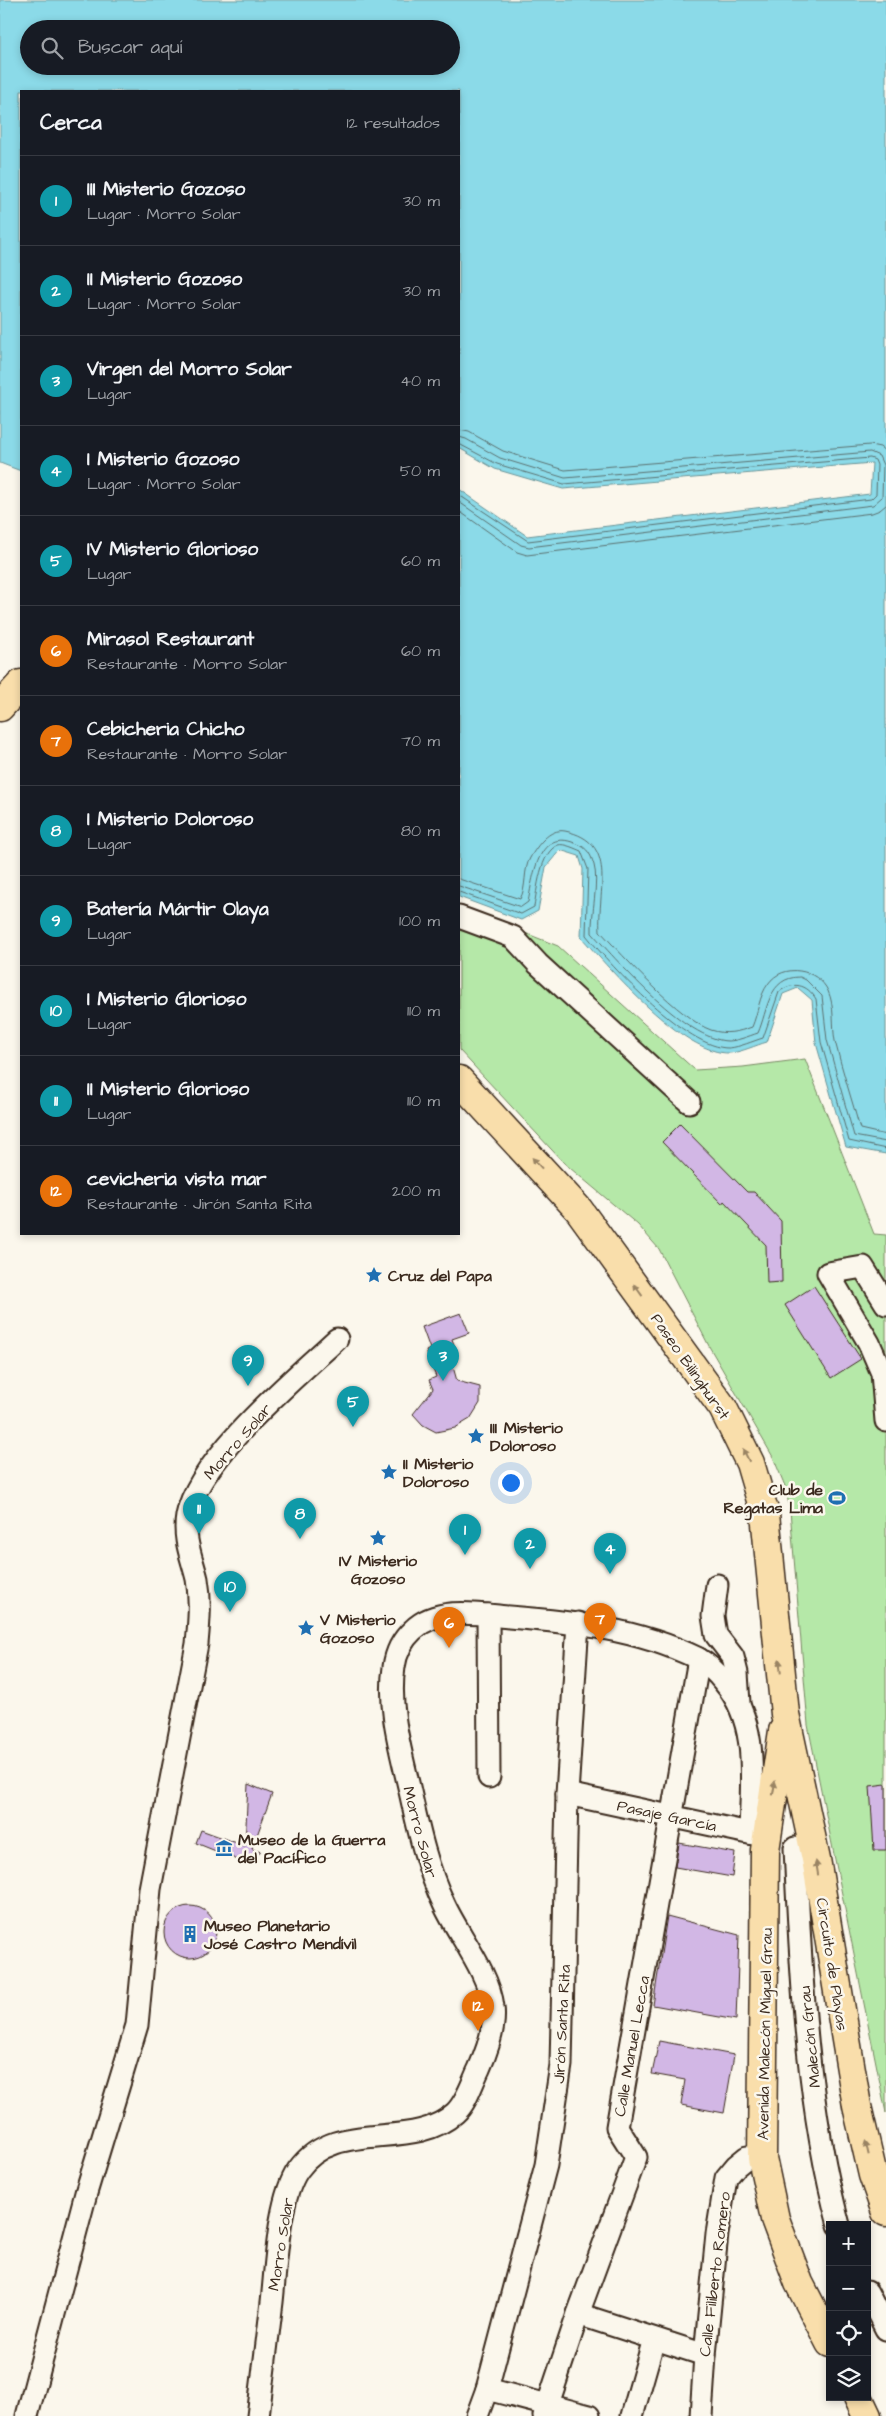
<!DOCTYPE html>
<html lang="es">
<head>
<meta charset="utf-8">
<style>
	body { margin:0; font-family:"Architects Daughter",sans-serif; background:#20242c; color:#f1f3f6 }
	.controls { position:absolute; right:15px; bottom:15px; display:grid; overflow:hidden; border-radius:0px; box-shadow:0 2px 8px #0003 }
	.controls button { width:45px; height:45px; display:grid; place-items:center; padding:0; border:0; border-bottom:1px solid #363941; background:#171b24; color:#f1f3f6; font:25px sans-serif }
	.you { position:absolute; left:510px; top:1482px; width:18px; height:18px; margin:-12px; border:4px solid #fff; border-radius:50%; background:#1a73e8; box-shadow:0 0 0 8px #1a73e833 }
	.badge { display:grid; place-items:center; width:32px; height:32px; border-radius:50%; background:#1f6fb2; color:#fff; font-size:16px; font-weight:700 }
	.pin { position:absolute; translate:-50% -41px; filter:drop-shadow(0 1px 2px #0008) }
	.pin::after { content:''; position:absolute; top:26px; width:18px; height:15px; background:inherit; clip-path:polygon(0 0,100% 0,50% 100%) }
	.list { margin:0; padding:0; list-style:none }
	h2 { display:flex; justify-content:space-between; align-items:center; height:65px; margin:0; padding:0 20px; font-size:21px }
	h2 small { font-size:16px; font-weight:400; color:#9ea1a6 }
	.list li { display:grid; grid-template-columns:32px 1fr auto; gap:15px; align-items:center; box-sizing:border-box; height:90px; padding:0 20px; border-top:1px solid #363941 }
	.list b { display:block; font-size:19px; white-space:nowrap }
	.list p { margin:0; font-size:16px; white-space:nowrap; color:#9ea1a6 }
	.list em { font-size:16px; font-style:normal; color:#9ea1a6 }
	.icon { flex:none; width:28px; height:28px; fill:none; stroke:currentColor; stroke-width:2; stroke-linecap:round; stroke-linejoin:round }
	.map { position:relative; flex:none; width:886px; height:2416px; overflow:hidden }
	.search { position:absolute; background:#171b24; box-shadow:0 2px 8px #0003; left:20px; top:20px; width:440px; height:55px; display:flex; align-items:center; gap:12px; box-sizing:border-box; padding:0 18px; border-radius:28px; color:#9ea1a6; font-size:19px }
	.panel { position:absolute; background:#171b24; box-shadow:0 2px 8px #0003; left:20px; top:90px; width:440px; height:1145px; border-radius:0px }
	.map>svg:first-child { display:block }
	.green { fill:#b5e8a8; stroke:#788963 }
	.water { fill:#8bdae8; stroke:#6b9497; fill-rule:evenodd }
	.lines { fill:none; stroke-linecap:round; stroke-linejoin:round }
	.shore { stroke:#5b706f; stroke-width:1 }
	.building { fill:#d2b7e5; stroke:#3b2a1e }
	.minor-casing { stroke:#3b2a1e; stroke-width:25 }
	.major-casing { stroke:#3b2a1e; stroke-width:31 }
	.minor { stroke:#fbf7ec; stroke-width:21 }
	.major { stroke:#f9deab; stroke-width:28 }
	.oneway { fill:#9a8464 }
	.labels { text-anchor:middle; stroke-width:5; stroke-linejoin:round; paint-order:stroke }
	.poi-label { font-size:16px; font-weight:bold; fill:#3b2a1e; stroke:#fbf7ec; text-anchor:start }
	.street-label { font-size:16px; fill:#3b2a1e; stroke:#fbf7ec }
</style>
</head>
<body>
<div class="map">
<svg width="886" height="2416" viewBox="0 0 886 2416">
	<rect width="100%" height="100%" fill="#fbf7ec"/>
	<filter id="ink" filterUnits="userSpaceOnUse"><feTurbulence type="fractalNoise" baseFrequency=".02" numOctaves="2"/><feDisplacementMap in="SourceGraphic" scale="10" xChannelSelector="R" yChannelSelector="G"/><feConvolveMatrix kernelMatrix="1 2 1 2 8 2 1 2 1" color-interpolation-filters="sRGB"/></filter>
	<g filter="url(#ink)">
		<polygon class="green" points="459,907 558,946 695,1070 743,1067 805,1059 874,1234 886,1235 886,2113 808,1725 790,1510 785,1486 773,1457 710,1348 659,1249 638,1225 564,1163 459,1050"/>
		<path class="water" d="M0,0H886V1154L846,1147L816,1043L812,1000L798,988L783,994L767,1042C756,1045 742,1052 730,1053C683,1055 611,970 581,937L583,869L579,856L560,850L546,867L538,911L521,920L459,897V489L527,536L870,494L872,463L563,489L495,469L459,448V91H21V471L0,463ZM29,29H451V66H29Z"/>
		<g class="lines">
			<g class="shore">
				<polyline points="459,430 469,432 503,451 565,470 870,445 880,447 886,452"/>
				<polyline points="459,437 466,439 500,458 565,478 870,452 879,456 883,465 882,497 873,505 529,547 521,545 459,502"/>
				<polyline points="459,444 497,464 564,484 870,458 875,460 877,465 876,494 871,499 528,541 459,495"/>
				<polyline points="459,511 517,552 527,555 872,513 880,510 886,505"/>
				<path d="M459,879L520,899C527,887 523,870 530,858C537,846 549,828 565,831C619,842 597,891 600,931C623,956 681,1020 711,1030C726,1035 738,1032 752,1027C758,1013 759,996 768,984C783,962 818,969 828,991C835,1006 832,1025 835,1041C842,1070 852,1100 860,1129L886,1135"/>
				<path d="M459,886L521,907L528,902C533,879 537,830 572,842C585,846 590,851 594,865C599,882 591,914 592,933C620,964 686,1040 728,1041C737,1041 749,1036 758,1033C768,1010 768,977 800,977L806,980L822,996L827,1040L854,1136L886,1142"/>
				<path d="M459,892L521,914L534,907C537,891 540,852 558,845C564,843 576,849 581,851L588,869L586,935C612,967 687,1049 729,1048C740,1047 753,1041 763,1038L779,992C793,981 807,984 816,999L821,1042L849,1141L886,1149"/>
			</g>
		</g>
		<g class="building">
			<polygon points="680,1124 747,1192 754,1192 781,1221 782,1282 767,1283 766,1245 724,1201 722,1204 662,1142"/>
			<polygon points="814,1286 861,1359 831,1378 785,1305"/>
			<polygon points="461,1313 469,1333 452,1339 457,1353 450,1356 457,1381 480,1387 480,1403 470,1419 455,1428 436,1432 423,1425 413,1414 433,1389 429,1380 436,1377 426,1351 430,1349 422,1327"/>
			<polygon points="248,1784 272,1794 252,1849 261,1852 248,1862 243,1862 196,1843 201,1830 245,1846"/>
			<polygon points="886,1784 886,1850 874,1850 870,1786"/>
			<polygon points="679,1843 735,1853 732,1877 675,1867"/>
			<circle cx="190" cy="1932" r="26"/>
			<polygon points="667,1916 739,1935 736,2020 653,2005"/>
			<polygon points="659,2041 734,2055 724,2113 681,2105 685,2080 652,2074"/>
		</g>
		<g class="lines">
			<g class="minor-casing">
				<g id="minor">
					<polyline points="459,917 513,937 538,964 689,1102"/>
					<polyline points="886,1304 863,1267 828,1273 869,1343 882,1373 886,1421"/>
					<polyline points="717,1585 713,1616 716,1635 733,1657 737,1673 739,1703"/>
					<polyline points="488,1615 489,1777"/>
					<polyline points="567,1794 763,1836"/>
					<path d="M795,1848C801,1973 806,2103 839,2225"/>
					<polyline points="867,2292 886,2329"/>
					<polyline points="578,2314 705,2355"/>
					<polyline points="487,2389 589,2416"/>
					<path d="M27,2416L86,2193L137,2025L150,1889L197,1644C199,1622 201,1601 197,1579C192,1558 183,1539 187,1516C197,1460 295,1378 337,1339"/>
					<path d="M258,2416C263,2378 267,2340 272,2302C276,2266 278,2199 298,2170C336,2116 411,2153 455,2113C467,2102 472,2083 479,2069C487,2051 496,2027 493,2007C489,1972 458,1935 444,1904C426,1866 418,1827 409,1787C400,1748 388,1707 394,1667C396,1652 402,1640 413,1630C437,1606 478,1614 509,1617C573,1622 638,1629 697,1658C706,1663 717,1673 724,1682C760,1724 751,1781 750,1833"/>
					<polyline points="477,2416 487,2389 546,2165 561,2065 567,1794 578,1623"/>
					<polyline points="544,2416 578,2314 636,2157 617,2127 699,1659"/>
					<polyline points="632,2416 654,2339"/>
					<polyline points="701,2416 705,2355 717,2234 726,2178 736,2166 747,2157 762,2158"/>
				</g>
			</g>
			<g class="major-casing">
				<g id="major">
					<polyline points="0,707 21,684"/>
					<polyline points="459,1080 579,1210 723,1408 750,1463 765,1514 785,1714 816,1859 857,2106 873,2175 886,2212"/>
					<polyline points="783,1731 765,1850 762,2158 775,2219 799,2283 830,2343"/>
					<polyline points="858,2397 867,2416"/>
				</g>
			</g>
			<use href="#minor" class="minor"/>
			<use href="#major" class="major"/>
		</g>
		<defs><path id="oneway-solid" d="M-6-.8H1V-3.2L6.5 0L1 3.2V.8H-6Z" transform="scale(1.25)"/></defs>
		<g class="oneway">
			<use href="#oneway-solid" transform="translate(537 1163) rotate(-132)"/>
			<use href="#oneway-solid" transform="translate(638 1290) rotate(-126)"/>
			<use href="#oneway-solid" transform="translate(746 1455) rotate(-116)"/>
			<use href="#oneway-solid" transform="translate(780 1666) rotate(-96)"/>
			<use href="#oneway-solid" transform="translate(774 1788) rotate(-81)"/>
			<use href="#oneway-solid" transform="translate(817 1868) rotate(-99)"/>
			<use href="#oneway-solid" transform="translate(867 2148) rotate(-103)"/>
		</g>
	</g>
	<defs>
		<g id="sight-bare" transform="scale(1.35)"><path d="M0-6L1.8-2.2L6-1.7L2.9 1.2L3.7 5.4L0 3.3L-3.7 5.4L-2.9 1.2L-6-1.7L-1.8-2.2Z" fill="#1f6fb2" stroke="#fbf7ec" stroke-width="2.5" paint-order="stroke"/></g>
		<g id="stadium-bare" transform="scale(1.35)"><path d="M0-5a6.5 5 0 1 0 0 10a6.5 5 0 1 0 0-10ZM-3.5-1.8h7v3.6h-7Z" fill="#1f6fb2" stroke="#fbf7ec" stroke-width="2.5" paint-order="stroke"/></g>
		<g id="museum-bare" transform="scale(1.35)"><path d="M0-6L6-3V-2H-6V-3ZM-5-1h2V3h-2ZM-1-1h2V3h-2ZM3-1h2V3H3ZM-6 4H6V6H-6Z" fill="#1f6fb2" stroke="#fbf7ec" stroke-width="2.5" paint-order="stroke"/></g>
		<g id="building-bare" transform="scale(1.35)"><path d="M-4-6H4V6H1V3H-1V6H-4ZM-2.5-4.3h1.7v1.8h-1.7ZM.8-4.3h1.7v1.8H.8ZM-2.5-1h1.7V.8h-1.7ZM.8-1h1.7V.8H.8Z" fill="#1f6fb2" stroke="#fbf7ec" stroke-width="2.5" paint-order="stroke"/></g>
	</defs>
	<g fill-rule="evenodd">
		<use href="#sight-bare" x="374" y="1275"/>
		<use href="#sight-bare" x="476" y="1436"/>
		<use href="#sight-bare" x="389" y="1472"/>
		<use href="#stadium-bare" x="837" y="1498"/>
		<use href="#sight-bare" x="378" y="1538"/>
		<use href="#sight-bare" x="306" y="1628"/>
		<use href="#museum-bare" x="224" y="1848"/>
		<use href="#building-bare" x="190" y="1934"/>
	</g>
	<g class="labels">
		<g class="poi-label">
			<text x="388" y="1281">Cruz del Papa</text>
			<text x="490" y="1433">III Misterio<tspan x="490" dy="18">Doloroso</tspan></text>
			<text x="403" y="1469">II Misterio<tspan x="403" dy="18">Doloroso</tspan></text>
			<text x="823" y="1495" text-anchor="end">Club de<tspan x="823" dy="18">Regatas Lima</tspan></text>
			<text x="378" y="1566" text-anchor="middle">IV Misterio<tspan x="378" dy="18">Gozoso</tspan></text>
			<text x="320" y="1625">V Misterio<tspan x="320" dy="18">Gozoso</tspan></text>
			<text x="238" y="1845">Museo de la Guerra<tspan x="238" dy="18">del Pacífico</tspan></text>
			<text x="204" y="1931">Museo Planetario<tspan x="204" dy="18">José Castro Mendívil</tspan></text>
		</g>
		<g class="street-label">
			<text transform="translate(691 1366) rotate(55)" y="6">Paseo Bilinghurst</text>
			<text transform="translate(237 1441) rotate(-49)" y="6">Morro Solar</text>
			<text transform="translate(667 1815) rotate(12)" y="6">Pasaje García</text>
			<text transform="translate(421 1832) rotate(75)" y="6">Morro Solar</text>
			<text transform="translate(833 1964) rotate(81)" y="6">Circuito de Playas</text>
			<text transform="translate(561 2024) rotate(-87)" y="6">Jirón Santa Rita</text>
			<text transform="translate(764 2034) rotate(-89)" y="6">Avenida Malecón Miguel Grau</text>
			<text transform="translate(809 2037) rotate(-96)" y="6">Malecón Grau</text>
			<text transform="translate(631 2046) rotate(-80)" y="6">Calle Manuel Lecca</text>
			<text transform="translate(280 2244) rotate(-81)" y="6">Morro Solar</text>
			<text transform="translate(714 2274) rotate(-83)" y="6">Calle Filiberto Romero</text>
		</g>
	</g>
</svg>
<div class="controls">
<button>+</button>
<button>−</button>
<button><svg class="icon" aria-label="locate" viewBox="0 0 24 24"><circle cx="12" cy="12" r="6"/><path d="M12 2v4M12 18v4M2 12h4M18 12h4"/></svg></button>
<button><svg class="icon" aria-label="layers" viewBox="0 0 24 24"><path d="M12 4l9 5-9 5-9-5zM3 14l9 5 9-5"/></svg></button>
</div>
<div class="you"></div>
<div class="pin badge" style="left:465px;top:1555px;background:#0f9aa8">1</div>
<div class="pin badge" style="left:530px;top:1569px;background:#0f9aa8">2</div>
<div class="pin badge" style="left:443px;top:1381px;background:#0f9aa8">3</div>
<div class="pin badge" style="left:610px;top:1574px;background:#0f9aa8">4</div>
<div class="pin badge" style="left:353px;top:1427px;background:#0f9aa8">5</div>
<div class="pin badge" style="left:449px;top:1648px;background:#e8710a">6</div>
<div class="pin badge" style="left:600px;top:1644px;background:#e8710a">7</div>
<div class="pin badge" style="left:300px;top:1539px;background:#0f9aa8">8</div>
<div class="pin badge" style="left:248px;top:1386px;background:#0f9aa8">9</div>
<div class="pin badge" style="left:230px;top:1612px;background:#0f9aa8">10</div>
<div class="pin badge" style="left:199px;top:1534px;background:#0f9aa8">11</div>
<div class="pin badge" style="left:478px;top:2031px;background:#e8710a">12</div>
<div class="search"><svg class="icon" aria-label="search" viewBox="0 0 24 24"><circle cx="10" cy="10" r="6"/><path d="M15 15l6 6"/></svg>Buscar aquí</div>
<section class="panel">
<h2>Cerca<small>12 resultados</small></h2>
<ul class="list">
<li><span class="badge" style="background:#0f9aa8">1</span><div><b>III Misterio Gozoso</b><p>Lugar · Morro Solar</p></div><em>30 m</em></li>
<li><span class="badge" style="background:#0f9aa8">2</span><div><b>II Misterio Gozoso</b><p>Lugar · Morro Solar</p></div><em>30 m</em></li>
<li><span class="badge" style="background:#0f9aa8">3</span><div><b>Virgen del Morro Solar</b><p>Lugar</p></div><em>40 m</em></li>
<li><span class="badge" style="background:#0f9aa8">4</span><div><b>I Misterio Gozoso</b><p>Lugar · Morro Solar</p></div><em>50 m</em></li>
<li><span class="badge" style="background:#0f9aa8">5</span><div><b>IV Misterio Glorioso</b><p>Lugar</p></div><em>60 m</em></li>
<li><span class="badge" style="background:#e8710a">6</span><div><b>Mirasol Restaurant</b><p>Restaurante · Morro Solar</p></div><em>60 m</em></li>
<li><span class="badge" style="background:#e8710a">7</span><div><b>Cebicheria Chicho</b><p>Restaurante · Morro Solar</p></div><em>70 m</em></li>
<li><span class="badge" style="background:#0f9aa8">8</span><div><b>I Misterio Doloroso</b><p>Lugar</p></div><em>80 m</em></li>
<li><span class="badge" style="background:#0f9aa8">9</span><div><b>Batería Mártir Olaya</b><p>Lugar</p></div><em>100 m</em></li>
<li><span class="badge" style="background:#0f9aa8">10</span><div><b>I Misterio Glorioso</b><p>Lugar</p></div><em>110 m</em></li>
<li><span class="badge" style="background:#0f9aa8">11</span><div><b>II Misterio Glorioso</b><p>Lugar</p></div><em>110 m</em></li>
<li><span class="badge" style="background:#e8710a">12</span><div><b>cevicheria vista mar</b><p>Restaurante · Jirón Santa Rita</p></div><em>200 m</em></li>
</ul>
</section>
</div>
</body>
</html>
